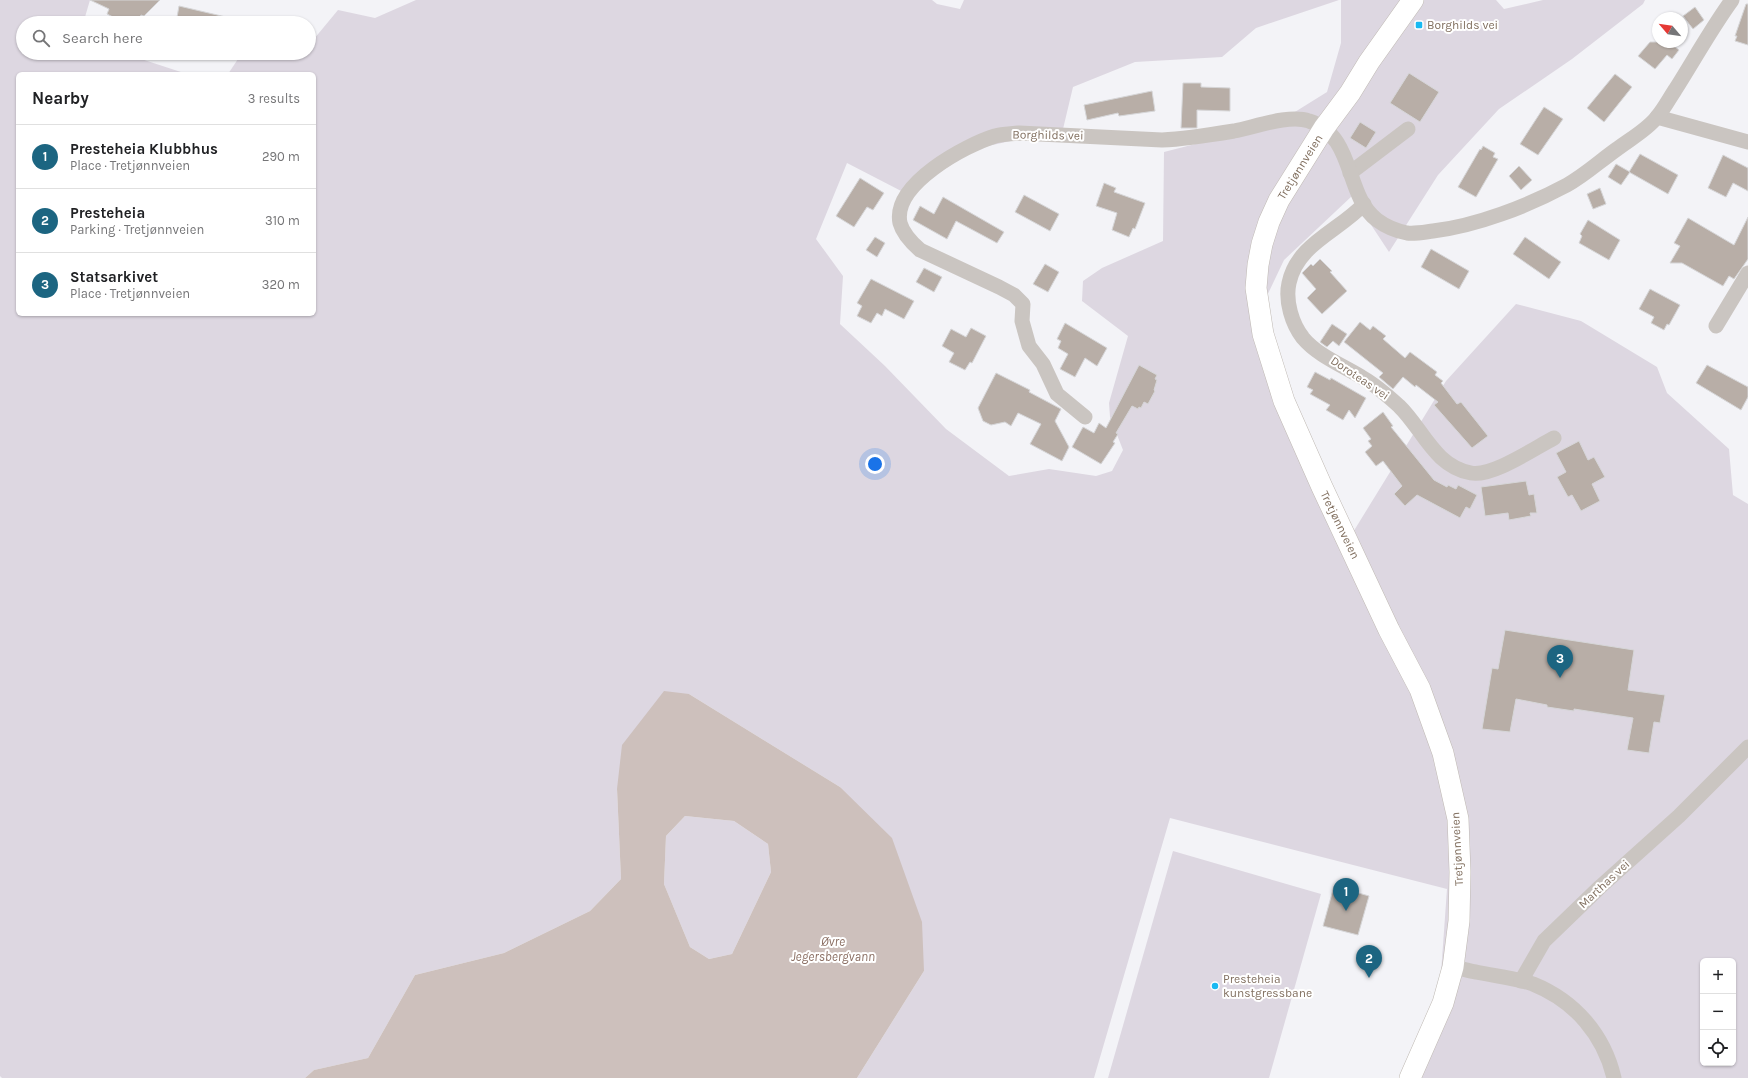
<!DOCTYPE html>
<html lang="en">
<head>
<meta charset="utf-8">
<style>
	body { margin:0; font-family:Karla,sans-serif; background:#f2f2f2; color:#202124 }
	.controls { position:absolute; right:12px; bottom:12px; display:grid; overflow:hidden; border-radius:6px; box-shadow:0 1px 3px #0004 }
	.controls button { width:36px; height:36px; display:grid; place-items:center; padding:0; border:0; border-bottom:1px solid #e0e0e0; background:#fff; color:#202124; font:20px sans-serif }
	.compass { position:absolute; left:1652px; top:12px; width:36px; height:36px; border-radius:50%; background:#fff; box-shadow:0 1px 3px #0004; rotate:299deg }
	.you { position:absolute; left:875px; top:464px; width:14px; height:14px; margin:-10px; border:3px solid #fff; border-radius:50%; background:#1a73e8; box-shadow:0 0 0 6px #1a73e833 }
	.badge { display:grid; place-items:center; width:26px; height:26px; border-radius:50%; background:#1c6581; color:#fff; font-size:13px; font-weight:700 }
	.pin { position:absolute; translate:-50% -33px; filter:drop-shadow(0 1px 2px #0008) }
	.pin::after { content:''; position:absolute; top:21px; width:14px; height:12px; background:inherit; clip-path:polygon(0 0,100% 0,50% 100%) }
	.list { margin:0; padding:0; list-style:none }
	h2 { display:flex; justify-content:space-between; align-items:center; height:52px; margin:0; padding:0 16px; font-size:17px }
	h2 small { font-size:13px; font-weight:400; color:#757577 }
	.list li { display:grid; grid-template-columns:26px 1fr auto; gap:12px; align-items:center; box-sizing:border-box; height:64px; padding:0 16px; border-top:1px solid #e0e0e0 }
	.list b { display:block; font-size:15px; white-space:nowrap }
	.list p { margin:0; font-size:13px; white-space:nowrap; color:#757577 }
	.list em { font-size:13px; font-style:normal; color:#757577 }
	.icon { flex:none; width:22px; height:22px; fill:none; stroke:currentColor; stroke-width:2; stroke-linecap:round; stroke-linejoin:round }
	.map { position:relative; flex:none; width:1748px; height:1078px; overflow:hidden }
	.search { position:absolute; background:#fff; box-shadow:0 1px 3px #0004; left:16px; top:16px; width:300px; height:44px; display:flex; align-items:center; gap:10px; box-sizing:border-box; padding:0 14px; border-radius:22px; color:#757577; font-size:15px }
	.panel { position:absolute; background:#fff; box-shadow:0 1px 3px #0004; left:16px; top:72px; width:300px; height:244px; border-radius:6px }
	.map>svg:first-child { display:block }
	.green { fill:#ddd7e1; fill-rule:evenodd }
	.water { fill:#cdc0bc; fill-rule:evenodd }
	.building { fill:#b8aea7; stroke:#d6d6d8 }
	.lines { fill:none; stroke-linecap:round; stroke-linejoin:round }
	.secondary-casing { stroke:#bfb9b3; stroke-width:22 }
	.street { stroke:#cac5c1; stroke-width:15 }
	.secondary { stroke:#fff; stroke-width:21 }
	.poi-dot { fill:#18b9f2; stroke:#fff; stroke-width:1.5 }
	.labels { text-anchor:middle; stroke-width:4; stroke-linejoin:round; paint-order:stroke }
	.poi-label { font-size:12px; fill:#816f5f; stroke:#fff; text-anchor:start }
	.street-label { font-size:12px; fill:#816f5f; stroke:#fff }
	.water-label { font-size:13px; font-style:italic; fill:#8b6f63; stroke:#fff }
</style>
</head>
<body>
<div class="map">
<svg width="1748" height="1078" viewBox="0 0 1748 1078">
	<rect width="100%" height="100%" fill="#f3f3f7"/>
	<g class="green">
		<path d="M0,0H90L85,17L92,23H23V53H130L135,57L187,74H18V314H314V74H228L242,53H291L299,56L302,53H309V45L338,10L375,18L416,0H932L937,4L960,9L964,0H1339L1256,28L1222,57L1135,62L1073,87L1063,129L975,149L907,194L847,163L816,239L843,276L840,324L885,366L946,429L1009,476L1049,469L1096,476L1112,471L1123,450L1110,417L1109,403L1128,336L1082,301L1083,281L1102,268L1163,241L1164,152L1246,131L1282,120L1327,92L1341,43V0H1496L1504,9L1543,0H1645L1643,4L1572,59L1499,109L1438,175L1389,252L1352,196L1284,260L1256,319L1347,542L1446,381L1516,304L1581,321L1657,367L1667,393L1729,449L1733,495L1748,504V1078H1400L1440,987L1447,889L1170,818L1094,1078H857L924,971L840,787L689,694L617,789L621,879L590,911L504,953L415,975L368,1058L314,1070L305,1078H2L0,1076ZM1703,961H1733V1063H1703Z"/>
		<polygon points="685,816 734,821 768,844 771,872 732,954 709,959 690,947 664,884 666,836"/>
		<polygon points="1173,851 1321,894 1269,1078 1108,1078"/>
	</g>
	<path class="water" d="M664,691L689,694L840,787L892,838L922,922L924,971L857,1078H305L314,1070L368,1058L415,975L504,953L590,911L621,879L617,789L622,745ZM685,816L734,821L768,844L771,872L732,954L709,959L690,947L664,884L666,836Z"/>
	<g class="building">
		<polygon points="90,0 160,0 144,16 141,15 137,23 125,23 107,14 109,9"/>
		<polygon points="1746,4 1748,4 1748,45 1735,41 1737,36 1735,36"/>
		<polygon points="179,6 230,18 229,23 176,23"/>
		<polygon points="1695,7 1704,20 1693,29 1683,16"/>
		<polygon points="1650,42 1677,42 1674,46 1679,50 1672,59 1667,55 1655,69 1638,56"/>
		<polygon points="1409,73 1439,92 1420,122 1390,103"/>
		<polygon points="1615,74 1632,87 1604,122 1587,108"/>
		<polygon points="1183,83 1201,83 1201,87 1230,88 1230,111 1197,110 1197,128 1181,128"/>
		<polygon points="1152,91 1155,111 1119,116 1118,113 1087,120 1084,105"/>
		<polygon points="1544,107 1563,119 1538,155 1520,144"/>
		<polygon points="1360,122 1376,132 1366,148 1350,138"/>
		<polygon points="1483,146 1495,153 1493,157 1498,159 1476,197 1458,187 1480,149 1481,150"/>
		<polygon points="1640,154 1678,175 1668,194 1629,172"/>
		<polygon points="1723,155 1748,168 1748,191 1733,183 1726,197 1708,188"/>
		<polygon points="1616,164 1630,172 1621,185 1608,177"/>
		<polygon points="1519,166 1532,180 1521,190 1509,176"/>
		<polygon points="860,178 884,193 873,210 867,207 854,227 836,216"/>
		<polygon points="1104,183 1116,188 1114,192 1145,203 1135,229 1133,228 1129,237 1112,230 1117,213 1096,206"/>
		<polygon points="1600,188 1606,204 1593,209 1587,194"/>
		<polygon points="1024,195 1059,214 1050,231 1015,212"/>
		<polygon points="943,197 1004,232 997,243 956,221 947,239 913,220 920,206 934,214"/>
		<polygon points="1748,217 1748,259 1734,279 1729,276 1723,286 1682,263 1670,263 1680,246 1674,243 1688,218 1734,245"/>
		<polygon points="1588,220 1620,240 1609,260 1579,243 1582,236 1580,234"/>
		<polygon points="875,237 885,243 877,257 866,250"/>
		<polygon points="1525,237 1561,262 1549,279 1513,254"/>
		<polygon points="1431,249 1469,271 1459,289 1421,267"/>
		<polygon points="1320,259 1332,271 1330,272 1347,291 1322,314 1307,298 1316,289 1302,273 1311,264 1313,266"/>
		<polygon points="1045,264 1059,272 1048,292 1033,284"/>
		<polygon points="924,268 942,277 934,292 916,282"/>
		<polygon points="871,279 914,301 904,319 885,309 882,316 877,313 871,323 857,316 862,306 857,303"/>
		<polygon points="1650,289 1680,305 1669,325 1667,324 1664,330 1651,323 1654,317 1639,309"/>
		<polygon points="1360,322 1370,330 1373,326 1386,336 1383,339 1405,358 1410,352 1437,372 1435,375 1443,381 1441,383 1457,404 1461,402 1488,436 1472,448 1434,405 1438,402 1416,385 1415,387 1403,377 1393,389 1379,377 1383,373 1344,342"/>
		<polygon points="1065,323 1107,348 1097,366 1085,358 1075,377 1060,369 1068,354 1058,348 1061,341 1057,339"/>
		<polygon points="1332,324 1347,334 1339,346 1333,341 1327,347 1320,342"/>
		<polygon points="971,328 986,336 972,363 970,362 965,370 949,362 954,353 942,346 951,329 966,337"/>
		<polygon points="1139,365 1157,375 1155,379 1157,380 1154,390 1155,391 1148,404 1144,402 1141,408 1139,407 1138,409 1132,406 1116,433 1118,434 1113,442 1115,443 1101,464 1072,447 1083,427 1094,433 1099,423 1106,428"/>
		<polygon points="1707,365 1748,387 1748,397 1741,410 1696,383"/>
		<polygon points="1315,372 1330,380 1331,378 1366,398 1355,418 1349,410 1343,420 1326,410 1330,405 1310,394 1313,390 1307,387"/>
		<polygon points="996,373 1030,390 1029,392 1061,409 1055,421 1069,447 1062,461 1030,444 1041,424 1018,413 1011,426 1005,422 991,425 983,421 978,408"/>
		<polygon points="1383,412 1393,426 1391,427 1434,480 1447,487 1448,485 1456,489 1458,485 1477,495 1470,509 1466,507 1460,518 1417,495 1405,506 1394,494 1402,486 1383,461 1376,466 1365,452 1372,446 1368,441 1371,439 1363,428"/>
		<polygon points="1579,441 1588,460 1594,457 1605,477 1592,484 1600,501 1581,511 1572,495 1568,497 1557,477 1566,472 1556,453"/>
		<polygon points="1526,481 1529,495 1534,494 1537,513 1530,513 1531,516 1509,520 1508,513 1485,516 1481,487"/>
		<polygon points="1505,630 1634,650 1628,690 1665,695 1660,723 1654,722 1649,753 1627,750 1633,718 1574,709 1574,711 1547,707 1547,705 1516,699 1510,732 1482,729 1492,668 1498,669"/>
		<polygon points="1334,886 1369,896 1358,935 1323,926"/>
	</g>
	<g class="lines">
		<g class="secondary-casing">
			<polyline id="secondary" points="1410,1078 1443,1003 1453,967 1459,921 1460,872 1458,819 1443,753 1420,689 1389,630 1322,487 1284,401 1263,334 1256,288 1258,265 1262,244 1269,222 1279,200 1324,128 1350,93 1369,62 1413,0"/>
		</g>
		<g class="street">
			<polyline points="1657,117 1748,142"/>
			<polyline points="1350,173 1408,129"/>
			<path d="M1364,204C1339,231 1297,244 1289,283C1285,301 1292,324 1303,338C1318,356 1344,366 1363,378C1377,386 1388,396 1399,406C1423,429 1434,466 1471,473C1492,477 1533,449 1554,438"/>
			<polyline points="1716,326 1748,273"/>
			<path d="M1085,417L1057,394L1043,364L1029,346L1022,321L1023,304L1014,295L999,287L920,250C912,243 903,234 900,223C892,184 966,145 995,136C1003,134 1012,134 1019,133L1162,140C1186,139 1210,135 1234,131C1255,127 1289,114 1309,121C1356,136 1344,195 1377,220C1385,226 1397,231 1407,233C1415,234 1425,232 1433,231C1476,226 1528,206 1567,185C1585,175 1600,161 1617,149C1630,139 1647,130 1657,117C1664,109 1669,99 1675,90C1694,60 1711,29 1732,0"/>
			<path d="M1453,967C1461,968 1468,971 1476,972C1495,976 1516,978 1533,984C1575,1001 1604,1035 1614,1078"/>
			<polyline points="1521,981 1544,941 1600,887 1679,816 1748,747"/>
		</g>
		<use href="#secondary" class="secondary"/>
	</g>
	<g class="poi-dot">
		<rect x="1415" y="21" width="8" height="8" rx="2"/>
		<circle cx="1215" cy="986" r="4"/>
	</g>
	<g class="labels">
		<g class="poi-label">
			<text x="1427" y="29">Borghilds vei</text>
			<text x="1223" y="983">Presteheia<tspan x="1223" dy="14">kunstgressbane</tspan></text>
		</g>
		<g class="street-label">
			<text transform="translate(1048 135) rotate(1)" y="4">Borghilds vei</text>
			<text transform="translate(1300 167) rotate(-58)" y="4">Tretjønnveien</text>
			<text transform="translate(1360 378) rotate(34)" y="4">Doroteas vei</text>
			<text transform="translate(1340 525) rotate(64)" y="4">Tretjønnveien</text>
			<text transform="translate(1457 849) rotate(-93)" y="4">Tretjønnveien</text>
			<text transform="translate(1604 884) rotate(-43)" y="4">Marthas vei</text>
		</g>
		<g class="water-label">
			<text x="833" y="946">Øvre<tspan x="833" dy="15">Jegersbergvann</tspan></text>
		</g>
	</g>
</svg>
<div class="controls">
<button>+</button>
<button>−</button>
<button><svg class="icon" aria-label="locate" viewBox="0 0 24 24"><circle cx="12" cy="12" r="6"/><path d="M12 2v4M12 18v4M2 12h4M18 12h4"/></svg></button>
</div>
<svg class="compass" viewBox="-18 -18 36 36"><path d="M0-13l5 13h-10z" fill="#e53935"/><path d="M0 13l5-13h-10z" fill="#757577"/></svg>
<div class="you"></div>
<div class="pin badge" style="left:1346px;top:911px">1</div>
<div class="pin badge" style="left:1369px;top:978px">2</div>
<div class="pin badge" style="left:1560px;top:678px">3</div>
<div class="search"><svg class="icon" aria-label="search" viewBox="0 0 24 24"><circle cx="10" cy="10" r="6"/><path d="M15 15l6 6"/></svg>Search here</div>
<section class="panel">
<h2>Nearby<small>3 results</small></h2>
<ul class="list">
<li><span class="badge">1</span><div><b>Presteheia Klubbhus</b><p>Place · Tretjønnveien</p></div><em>290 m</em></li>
<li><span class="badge">2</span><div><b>Presteheia</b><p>Parking · Tretjønnveien</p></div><em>310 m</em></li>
<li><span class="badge">3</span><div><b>Statsarkivet</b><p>Place · Tretjønnveien</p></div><em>320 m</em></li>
</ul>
</section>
</div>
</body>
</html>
